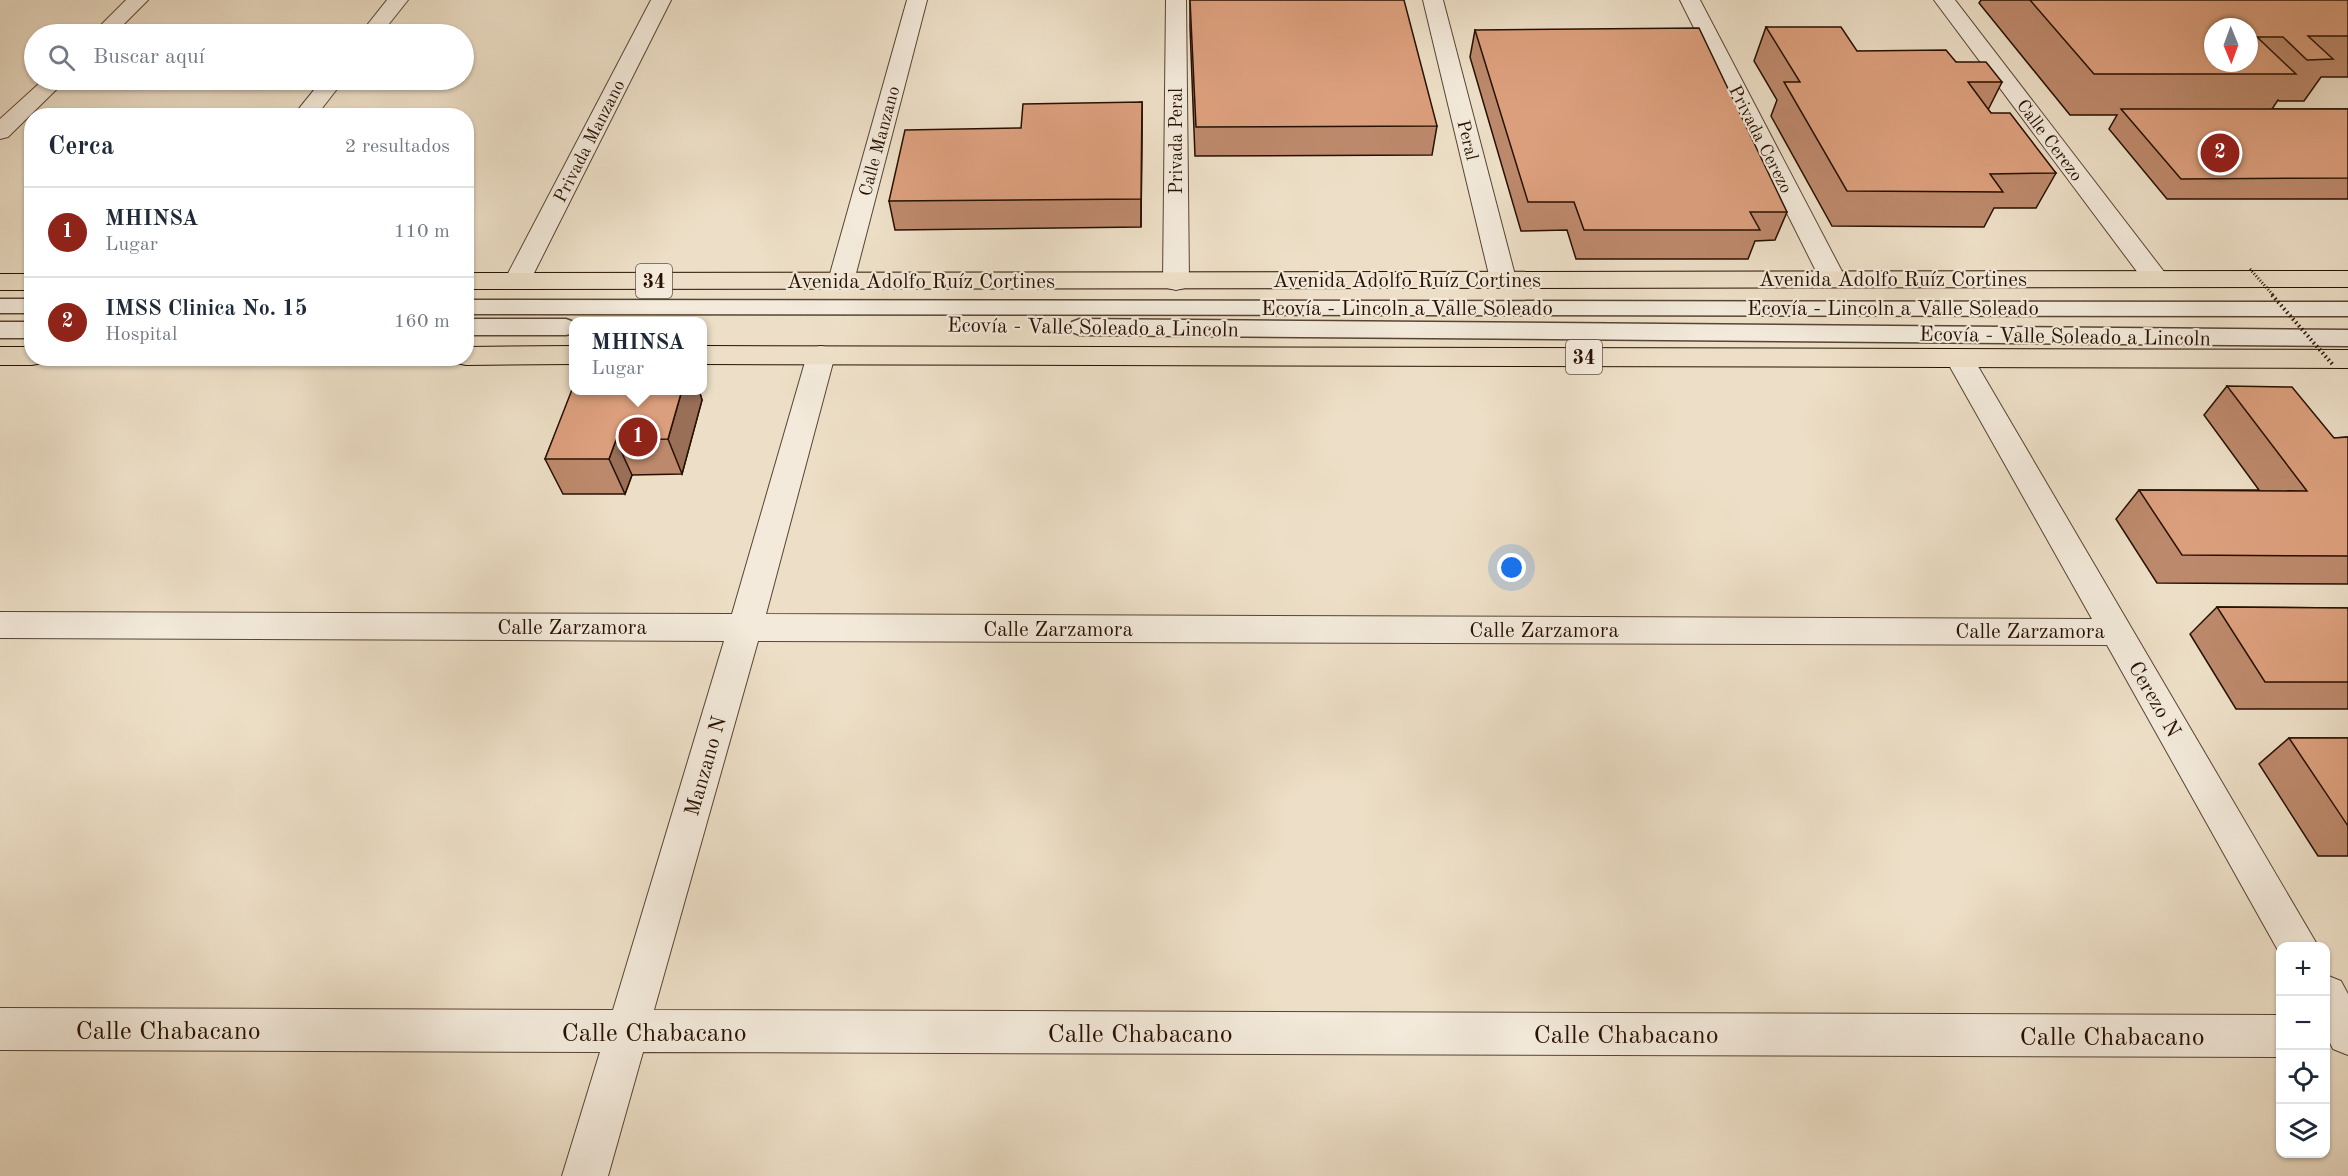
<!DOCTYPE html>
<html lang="es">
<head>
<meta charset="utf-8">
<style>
	body { margin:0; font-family:"Old Standard TT",serif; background:#f6f6f7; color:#1f2937 }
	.controls { position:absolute; right:18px; bottom:18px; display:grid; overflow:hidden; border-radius:12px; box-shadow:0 2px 4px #0004 }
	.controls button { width:54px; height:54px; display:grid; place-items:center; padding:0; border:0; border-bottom:2px solid #e0e1e3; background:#fff; color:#1f2937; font:30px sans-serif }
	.compass { position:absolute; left:2204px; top:18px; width:54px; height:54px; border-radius:50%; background:#fff; box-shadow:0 2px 4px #0004; rotate:179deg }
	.you { position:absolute; left:1512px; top:568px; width:21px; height:21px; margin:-15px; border:4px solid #fff; border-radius:50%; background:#1a73e8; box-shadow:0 0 0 9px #1a73e833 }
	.badge { display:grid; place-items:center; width:39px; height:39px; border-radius:50%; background:#8f2418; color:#fff; font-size:20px; font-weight:700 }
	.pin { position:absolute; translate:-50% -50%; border:3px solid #fff; box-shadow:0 2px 6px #0006 }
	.popup { position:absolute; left:569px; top:317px; width:138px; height:78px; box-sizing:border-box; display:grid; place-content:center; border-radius:12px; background:#fff; filter:drop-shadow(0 2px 4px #0005); font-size:20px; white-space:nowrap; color:#747a83 }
	.popup b { font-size:22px; color:#1f2937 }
	.popup::after { content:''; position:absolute; left:50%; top:100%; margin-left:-12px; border:12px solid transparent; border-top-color:#fff }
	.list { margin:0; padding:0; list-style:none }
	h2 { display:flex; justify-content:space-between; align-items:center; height:78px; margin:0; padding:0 24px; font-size:26px }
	h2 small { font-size:20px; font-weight:400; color:#747a83 }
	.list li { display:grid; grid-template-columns:39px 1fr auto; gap:18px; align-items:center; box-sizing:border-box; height:90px; padding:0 24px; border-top:2px solid #e0e1e3 }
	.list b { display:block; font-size:22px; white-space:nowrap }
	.list p { margin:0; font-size:20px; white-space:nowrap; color:#747a83 }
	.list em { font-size:20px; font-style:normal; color:#747a83 }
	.icon { flex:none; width:33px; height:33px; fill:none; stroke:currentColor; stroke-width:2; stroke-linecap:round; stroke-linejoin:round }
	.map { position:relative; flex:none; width:2348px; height:1176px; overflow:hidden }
	.search { position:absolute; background:#fff; box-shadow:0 2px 4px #0004; left:24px; top:24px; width:450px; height:66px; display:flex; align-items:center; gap:15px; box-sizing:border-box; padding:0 21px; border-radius:33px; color:#747a83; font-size:22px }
	.panel { position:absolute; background:#fff; box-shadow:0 2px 4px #0004; left:24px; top:108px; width:450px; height:258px; border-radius:24px }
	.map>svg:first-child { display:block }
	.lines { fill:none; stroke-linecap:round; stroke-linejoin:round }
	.service-casing { stroke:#584433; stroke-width:3 }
	.minor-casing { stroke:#584433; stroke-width:2 }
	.primary-casing { stroke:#271102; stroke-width:2 }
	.service { fill:#f3eadb; fill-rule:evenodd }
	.minor { fill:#f3eadb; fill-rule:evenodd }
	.primary { fill:#eddfc7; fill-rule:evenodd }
	.path-bridge-far1 { stroke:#271102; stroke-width:3; stroke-dasharray:1 2; stroke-linecap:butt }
	.path-bridge { stroke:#271102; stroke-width:4; stroke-dasharray:1.5 3; stroke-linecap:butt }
	.wall { fill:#bd896c; stroke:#271102; stroke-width:1.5 }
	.shaded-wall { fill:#9a6f58; stroke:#271102; stroke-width:1.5 }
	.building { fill:#dc9f7d; stroke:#271102; stroke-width:1.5; fill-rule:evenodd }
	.labels { text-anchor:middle; stroke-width:4.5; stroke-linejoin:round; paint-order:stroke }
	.far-street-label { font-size:18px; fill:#271102; stroke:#f3eadb }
	.shield { fill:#f3eadb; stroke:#645243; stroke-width:1.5 }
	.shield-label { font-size:20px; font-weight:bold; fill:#271102 }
	.street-label { font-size:21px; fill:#271102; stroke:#f3eadb }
	.near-street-label { font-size:26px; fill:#271102; stroke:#f3eadb }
</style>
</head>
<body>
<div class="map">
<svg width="2348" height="1176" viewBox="0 0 2348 1176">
	<rect width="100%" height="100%" fill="#eddfc7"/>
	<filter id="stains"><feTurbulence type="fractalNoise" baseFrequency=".00333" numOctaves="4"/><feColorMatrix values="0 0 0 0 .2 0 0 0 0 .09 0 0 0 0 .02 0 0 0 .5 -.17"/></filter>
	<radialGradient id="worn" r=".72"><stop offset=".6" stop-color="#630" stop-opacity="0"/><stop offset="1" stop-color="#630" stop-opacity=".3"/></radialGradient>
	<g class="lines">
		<g class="service-casing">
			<g id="service">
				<rect x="0" y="299" width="32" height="14"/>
				<polygon points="466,300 2348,302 2348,316 466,314"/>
				<polygon points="466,319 566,319 574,322 574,333 566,335 466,335"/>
				<polygon points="1080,319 2348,330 2348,346 1080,335 1072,332 1068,327 1072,322"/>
				<rect x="0" y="322" width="32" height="16"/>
			</g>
		</g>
		<g class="minor-casing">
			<g id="minor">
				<polygon points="126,0 148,0 114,34 92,34"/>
				<polygon points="387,0 408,0 381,34 360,34"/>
				<polygon points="651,0 671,0 530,281 526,287 517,289 508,287 504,281"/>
				<polygon points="907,0 927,0 854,281 850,287 841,289 832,287 828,281"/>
				<polygon points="1166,0 1186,0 1189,282 1185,288 1176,290 1167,288 1163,282"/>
				<polygon points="1423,0 1443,0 1516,279 1512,285 1503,287 1494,285 1490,279"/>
				<polygon points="1680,0 1700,0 1846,279 1842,285 1833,287 1824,285 1820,279"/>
				<polygon points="1934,0 1955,0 2165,273 2169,279 2165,285 2156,287 2147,285"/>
				<polygon points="43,80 66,80 8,137 0,139 0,119"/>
				<polygon points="322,80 344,80 316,116 293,116"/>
				<polygon points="821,346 831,348 835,355 766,614 2092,619 1945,358 1949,351 1959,349 1969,351 2318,946 2280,946 2280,954 2107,645 758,641 654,1010 2280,1015 2280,1057 643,1052 608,1176 562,1176 600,1052 0,1050 0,1008 613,1010 724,641 0,638 0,612 732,614 807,355 811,348"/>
				<polygon points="2326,975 2341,981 2348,994 2348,1055 2333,1049 2326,1035"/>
			</g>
		</g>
		<g class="primary-casing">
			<g id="primary">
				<polygon points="2348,271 2348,287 466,289 466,273"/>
				<rect x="0" y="274" width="32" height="16"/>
				<polygon points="574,346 574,364 466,365 456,363 454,358 466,358 466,347"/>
				<polygon points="702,346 2348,350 2348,368 702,364"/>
				<polygon points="0,347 32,347 32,358 44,358 42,363 32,365 0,365"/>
			</g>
		</g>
		<use href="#service" class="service"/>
		<use href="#minor" class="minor"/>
		<use href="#primary" class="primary"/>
		<polyline class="path-bridge-far1" points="2250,269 2274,296"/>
		<polyline class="path-bridge" points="2272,295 2334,366"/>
	</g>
	<g class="wall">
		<polygon points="1190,0 1437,126 1432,155 1195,156 1190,27"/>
		<polygon points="1981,0 2348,0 2348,77 2321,77 2304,101 2279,101 2278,100 2272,109 2348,109 2348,199 2167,199 2109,129 2117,115 2070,115 1979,3"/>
		<polygon points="1766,27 1857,51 1956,62 2002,82 1988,110 1991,113 2056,173 2036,208 1994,208 1984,227 1832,226 1771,116 1777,100 1754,61"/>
		<polygon points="1475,30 1787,212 1775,240 1755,241 1748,259 1576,259 1567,230 1521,231 1470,57"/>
		<polygon points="1142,102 1141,227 895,230 889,201 1021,128"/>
		<polygon points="2227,386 2334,438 2348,437 2348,584 2157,583 2116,519 2139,490 2259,490 2204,415"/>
		<polygon points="573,390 699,390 702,400 682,474 632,475 625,494 563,494 545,459"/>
		<polygon points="2217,607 2348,608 2348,709 2236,709 2190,634"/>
		<polygon points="2289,738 2348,738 2348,856 2318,856 2259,764"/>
	</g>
	<g class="shaded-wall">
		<polygon points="1142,102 1142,130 1141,227 1141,199"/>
		<polygon points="682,390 699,390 702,400 682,474 668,439"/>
		<polygon points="616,440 632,475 625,494 609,459"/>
	</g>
	<g class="building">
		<polygon points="1190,0 1404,0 1437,126 1196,127"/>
		<path d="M2030,0H2348V36H2308L2333,59L2307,60L2283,37H2257L2296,74H2094ZM2213,27H2249V63H2213Z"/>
		<polygon points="1766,27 1841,27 1857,51 1946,50 1956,62 1986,62 2002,82 1968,82 1991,113 2010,113 2056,173 1990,174 2003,192 1847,191 1784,82 1800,82"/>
		<polygon points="1699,28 1787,212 1750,212 1760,230 1584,230 1574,202 1528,202 1475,30"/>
		<polygon points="1142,102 1141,199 889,201 905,130 1021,128 1023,104"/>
		<polygon points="2121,109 2348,109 2348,178 2181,179"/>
		<polygon points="2227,386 2292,387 2334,438 2348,437 2348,556 2182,555 2139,490 2307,491"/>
		<polygon points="573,387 573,390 682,390 668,439 616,440 609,459 545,459"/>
		<polygon points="2217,607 2348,608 2348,682 2265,682"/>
		<polygon points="2289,738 2348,738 2348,826"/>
	</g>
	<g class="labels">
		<g class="far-street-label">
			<text transform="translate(1761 139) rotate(63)" y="6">Privada Cerezo</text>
			<text transform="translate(1468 140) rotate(76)" y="6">Peral</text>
			<text transform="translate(2050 140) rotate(53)" y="6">Calle Cerezo</text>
			<text transform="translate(589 141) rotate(-63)" y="6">Privada Manzano</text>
			<text transform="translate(879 141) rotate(-75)" y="6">Calle Manzano</text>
			<text transform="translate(1176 141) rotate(-90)" y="6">Privada Peral</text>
		</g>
		<g class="shield">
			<rect x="636" y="264" width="36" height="34" rx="4.5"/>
			<rect x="1566" y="340" width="36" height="34" rx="4.5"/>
		</g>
		<g class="shield-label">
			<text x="654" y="288">34</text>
			<text x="1584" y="364">34</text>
		</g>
		<g class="street-label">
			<text x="1893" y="286">Avenida Adolfo Ruíz Cortines</text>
			<text x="1407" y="287">Avenida Adolfo Ruíz Cortines</text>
			<text x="921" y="288">Avenida Adolfo Ruíz Cortines</text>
			<text x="1407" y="315">Ecovía - Lincoln a Valle Soleado</text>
			<text x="1893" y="315">Ecovía - Lincoln a Valle Soleado</text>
			<text transform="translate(1093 327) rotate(1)" y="7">Ecovía - Valle Soleado a Lincoln</text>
			<text transform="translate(2065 336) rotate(1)" y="7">Ecovía - Valle Soleado a Lincoln</text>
			<text x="572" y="634">Calle Zarzamora</text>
			<text x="1058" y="636">Calle Zarzamora</text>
			<text x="1544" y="637">Calle Zarzamora</text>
			<text x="2030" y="638">Calle Zarzamora</text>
			<text transform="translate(2155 699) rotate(60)" y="7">Cerezo N</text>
			<text transform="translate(705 766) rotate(-74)" y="7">Manzano N</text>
		</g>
		<g class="near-street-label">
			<text x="168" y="1039">Calle Chabacano</text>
			<text x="654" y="1041">Calle Chabacano</text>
			<text x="1140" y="1042">Calle Chabacano</text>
			<text x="1626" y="1043">Calle Chabacano</text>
			<text x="2112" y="1045">Calle Chabacano</text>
		</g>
	</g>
	<rect width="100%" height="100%" filter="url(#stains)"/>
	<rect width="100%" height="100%" fill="url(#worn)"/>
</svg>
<div class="controls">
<button>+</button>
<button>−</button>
<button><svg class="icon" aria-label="locate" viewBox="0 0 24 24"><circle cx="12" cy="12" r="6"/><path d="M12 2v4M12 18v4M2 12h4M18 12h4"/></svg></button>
<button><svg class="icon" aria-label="layers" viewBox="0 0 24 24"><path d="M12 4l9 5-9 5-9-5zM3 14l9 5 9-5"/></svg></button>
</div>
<svg class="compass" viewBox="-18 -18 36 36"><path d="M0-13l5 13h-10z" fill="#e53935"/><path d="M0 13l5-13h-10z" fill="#747a83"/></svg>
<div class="you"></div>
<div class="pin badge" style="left:638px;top:437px">1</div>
<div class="popup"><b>MHINSA</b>Lugar</div>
<div class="pin badge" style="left:2220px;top:153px">2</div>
<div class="search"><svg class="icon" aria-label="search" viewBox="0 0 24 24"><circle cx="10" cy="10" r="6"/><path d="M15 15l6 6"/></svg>Buscar aquí</div>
<section class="panel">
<h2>Cerca<small>2 resultados</small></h2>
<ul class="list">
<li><span class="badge">1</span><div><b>MHINSA</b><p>Lugar</p></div><em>110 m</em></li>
<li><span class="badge">2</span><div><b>IMSS Clinica No. 15</b><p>Hospital</p></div><em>160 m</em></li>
</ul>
</section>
</div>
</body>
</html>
